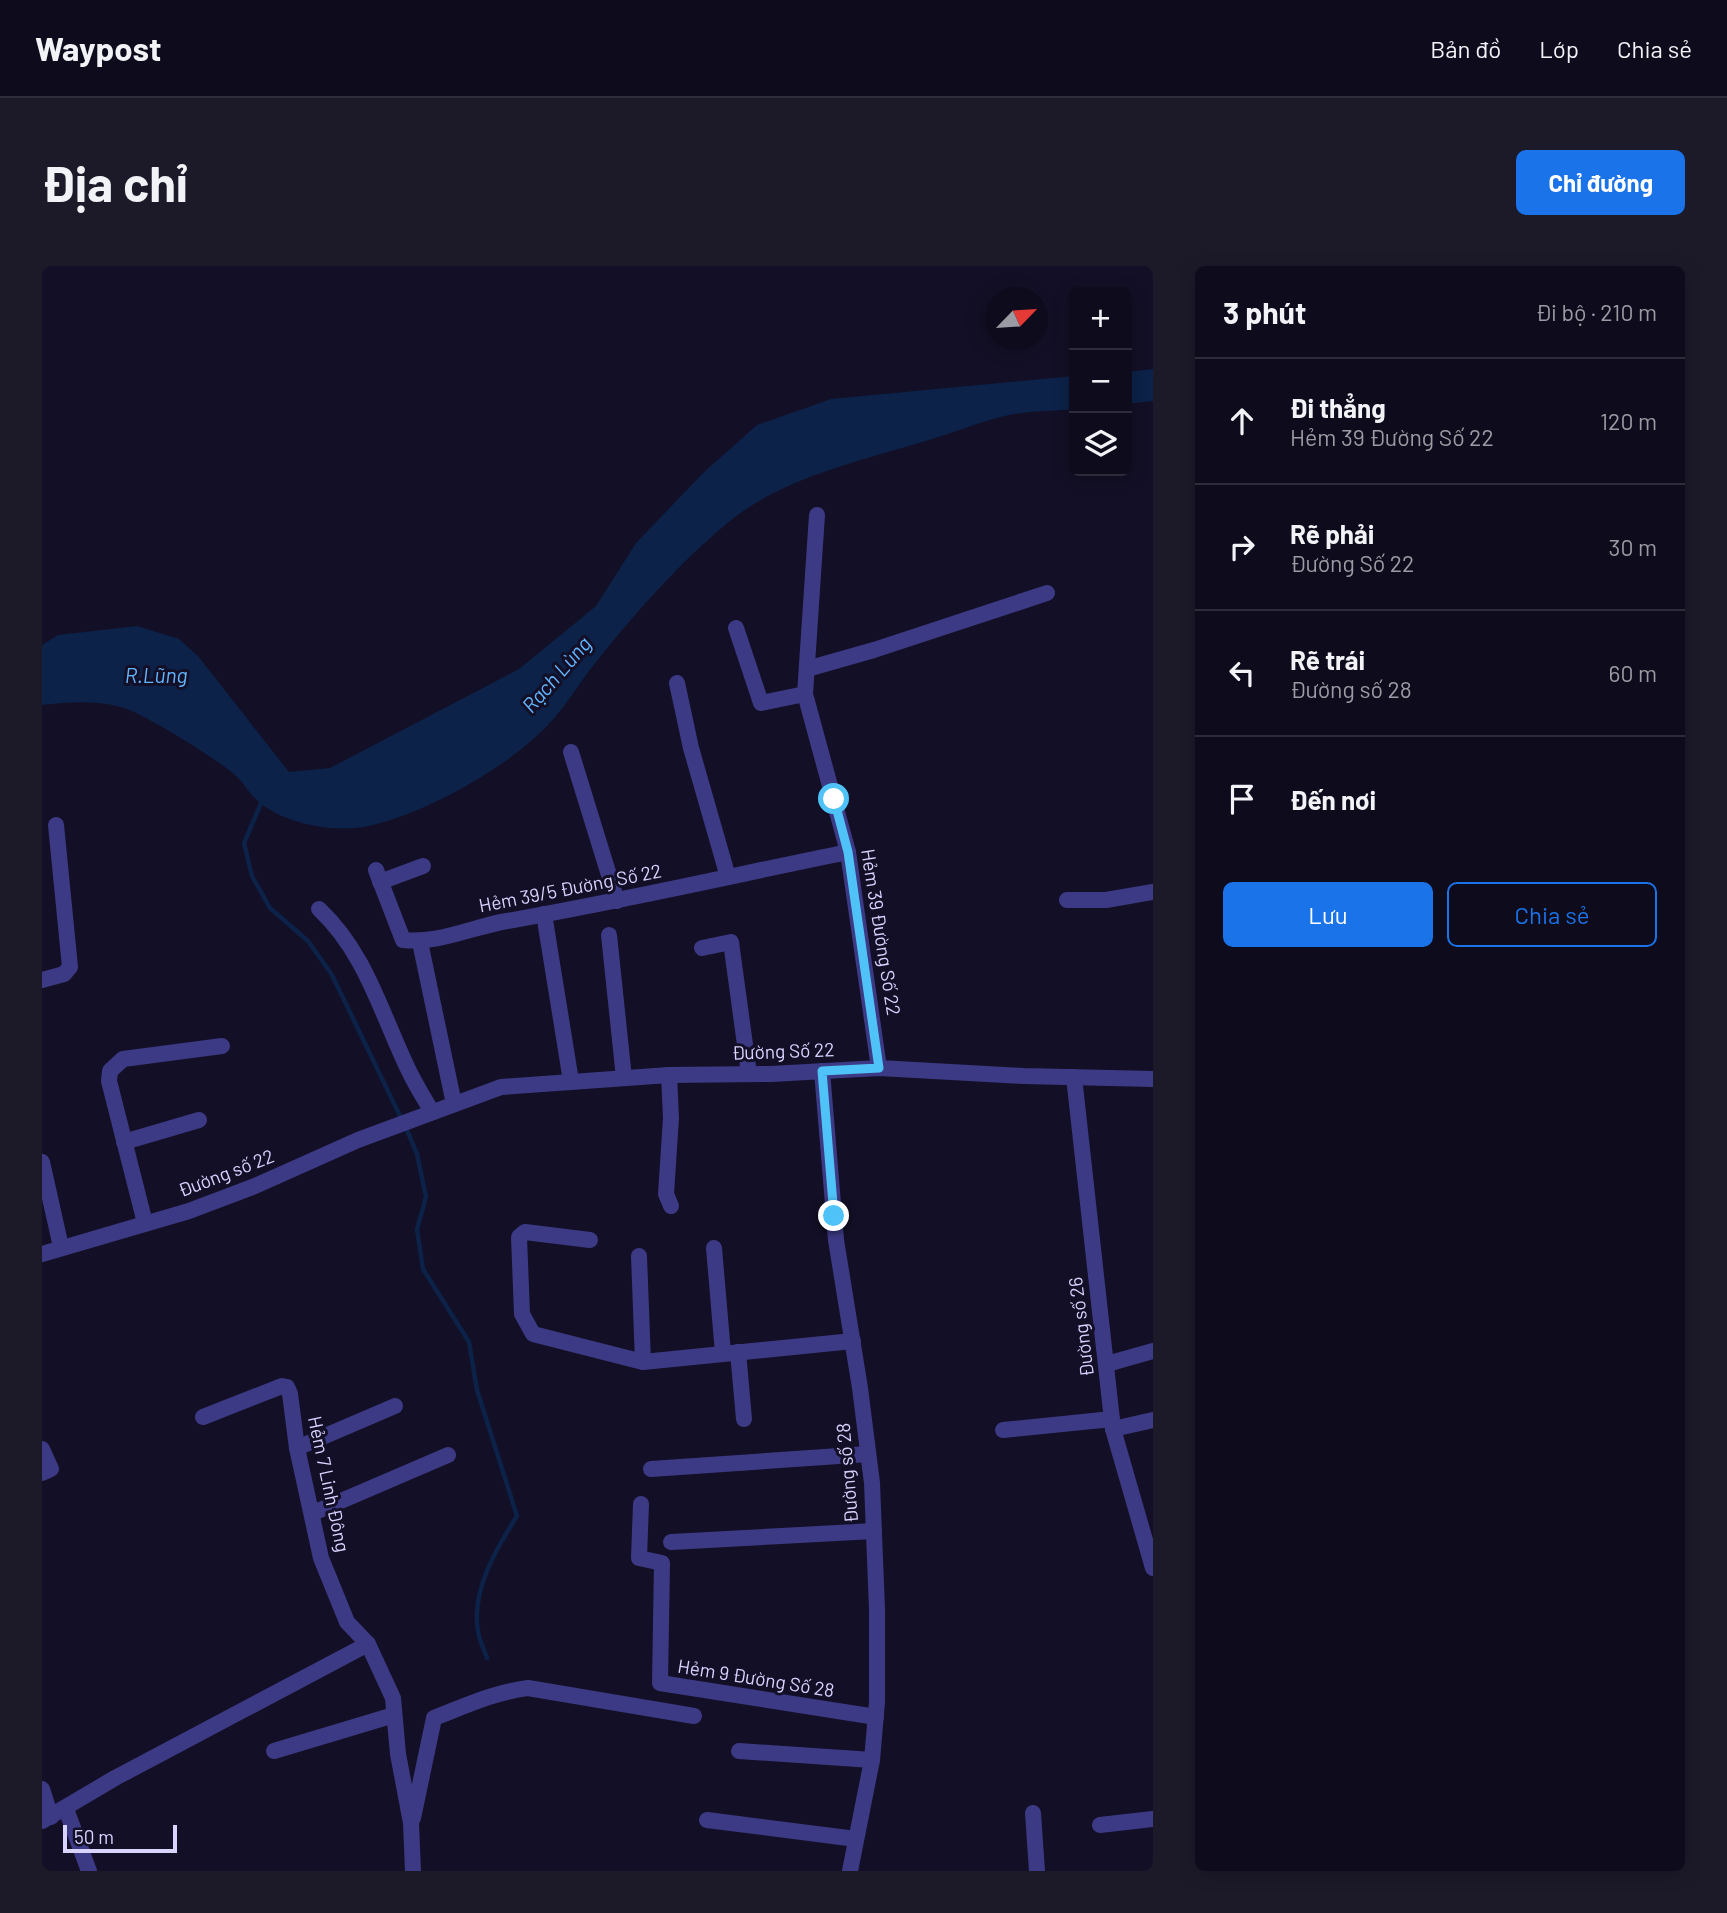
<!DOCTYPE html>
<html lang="vi">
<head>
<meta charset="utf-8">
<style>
	body { margin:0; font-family:Barlow,sans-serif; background:#1c1929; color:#f1f3f6 }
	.controls { position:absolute; right:21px; top:21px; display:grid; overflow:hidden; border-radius:10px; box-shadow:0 4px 18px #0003 }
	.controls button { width:63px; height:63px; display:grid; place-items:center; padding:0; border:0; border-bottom:2px solid #2e2b3b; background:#0e0b1c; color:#f1f3f6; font:35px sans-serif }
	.compass { position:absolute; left:943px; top:21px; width:63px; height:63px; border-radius:50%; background:#0e0b1c; box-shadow:0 4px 18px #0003; rotate:65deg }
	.scale { position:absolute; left:21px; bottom:18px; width:114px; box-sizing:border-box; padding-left:7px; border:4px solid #d9d4ff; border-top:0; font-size:19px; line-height:24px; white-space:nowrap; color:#d9d4ff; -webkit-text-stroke:5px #130f26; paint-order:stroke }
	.stop { position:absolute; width:21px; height:21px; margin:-16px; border:5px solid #4fc3f7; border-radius:50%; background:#fff }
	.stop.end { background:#4fc3f7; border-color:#fff; box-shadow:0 2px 7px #0008 }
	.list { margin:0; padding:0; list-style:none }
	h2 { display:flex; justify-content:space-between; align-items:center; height:91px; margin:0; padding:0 28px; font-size:30px }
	h2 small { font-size:23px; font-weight:400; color:#9b9ba3 }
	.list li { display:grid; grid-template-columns:46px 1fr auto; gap:21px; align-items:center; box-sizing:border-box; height:126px; padding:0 28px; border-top:2px solid #2e2b3b }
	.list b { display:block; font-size:26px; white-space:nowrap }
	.list p { margin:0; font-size:23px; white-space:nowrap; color:#9b9ba3 }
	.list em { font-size:23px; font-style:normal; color:#9b9ba3 }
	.actions { display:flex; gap:14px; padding:21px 28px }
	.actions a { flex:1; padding:16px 0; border:2px solid #1a73e8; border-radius:10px; text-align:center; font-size:24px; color:#1a73e8 }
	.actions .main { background:#1a73e8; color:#fff }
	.icon { flex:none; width:38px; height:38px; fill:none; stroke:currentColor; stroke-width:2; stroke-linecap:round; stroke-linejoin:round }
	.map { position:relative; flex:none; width:1111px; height:1605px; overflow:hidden; border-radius:10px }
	header { display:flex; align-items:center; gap:42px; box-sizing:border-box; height:98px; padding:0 35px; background:#0e0b1c; border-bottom:2px solid #2e2b3b }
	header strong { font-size:33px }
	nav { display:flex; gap:38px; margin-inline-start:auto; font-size:24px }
	.intro { display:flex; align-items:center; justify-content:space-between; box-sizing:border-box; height:168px; padding:0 42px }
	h1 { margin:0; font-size:49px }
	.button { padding:18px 32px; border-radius:10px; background:#1a73e8; color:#fff; font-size:24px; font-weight:700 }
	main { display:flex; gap:42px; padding:0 42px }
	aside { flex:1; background:#0e0b1c; border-radius:10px; box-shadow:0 4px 18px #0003 }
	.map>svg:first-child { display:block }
	.water { fill:#0c2248 }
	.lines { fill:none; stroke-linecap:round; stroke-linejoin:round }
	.stream { stroke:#0c2248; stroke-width:4.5 }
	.minor { stroke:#3d3a85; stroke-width:16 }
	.route { stroke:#4fc3f7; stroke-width:9 }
	.labels { text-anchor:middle; stroke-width:6; stroke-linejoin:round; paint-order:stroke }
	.street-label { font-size:19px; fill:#d9d4ff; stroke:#130f26 }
	.water-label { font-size:21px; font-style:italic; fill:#62b6ff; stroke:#130f26 }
</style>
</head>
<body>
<header>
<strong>Waypost</strong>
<nav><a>Bản đồ</a><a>Lớp</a><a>Chia sẻ</a></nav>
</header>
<div class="intro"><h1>Địa chỉ</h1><a class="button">Chỉ đường</a></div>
<main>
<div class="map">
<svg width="1111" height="1605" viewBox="0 0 1111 1605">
	<rect width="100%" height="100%" fill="#130f26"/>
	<g class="water">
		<polygon points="1111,103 1111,135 1085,138 1085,106"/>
		<path d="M1032,110V143C1012,145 992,145 972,148C944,153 917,165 890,173C823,194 743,210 688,255C639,295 593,347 554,396C538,416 524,440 506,459C465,502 385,547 327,560C294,567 244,559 217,536C208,529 202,517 193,509C175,493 101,447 79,441C53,434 26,436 0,439V379L16,369L95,360L137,373L156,390L247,506L288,502L477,403L554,340L594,277L662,206L715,159L789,133Z"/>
	</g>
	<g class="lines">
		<g class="stream">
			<polyline points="220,535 202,577 210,610 228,642 266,675 290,709 360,854"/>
			<path d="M364,862L375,888L384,931L375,963L381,1003L427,1076L435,1124L475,1250C454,1283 429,1325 436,1365C437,1374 442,1383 445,1392"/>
		</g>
		<g class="minor">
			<polyline points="775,249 763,428 806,586 837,802"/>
			<polyline points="694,362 719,437 763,428"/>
			<polyline points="765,403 832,384 1005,327"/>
			<polyline points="635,417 649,482 686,611"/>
			<polyline points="529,486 575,635"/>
			<path d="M334,604L361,674C396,678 430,661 465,655C580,635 693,609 806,586"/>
			<polyline points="338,616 381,600"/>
			<polyline points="1025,634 1064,634 1111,626"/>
			<path d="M277,643C324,687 339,747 366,803C373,818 382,832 390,846"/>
			<polyline points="502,648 529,815"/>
			<polyline points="567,669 582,812"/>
			<polyline points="378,676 412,838"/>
			<polyline points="660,682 689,676 707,808"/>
			<polyline points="0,714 22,708 28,701 14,559"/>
			<polyline points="780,805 794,974 818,1122 830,1217 835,1343 835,1436 830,1494 808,1605"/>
			<polyline points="627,809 629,852 624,928 629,940"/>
			<polyline points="1032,811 1071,1163 1111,1302"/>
			<polyline points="82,876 157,854"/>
			<polyline points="0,896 19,981"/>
			<polyline points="103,957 67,815 68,805 81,793 180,780"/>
			<polyline points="548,974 483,966 477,971 480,1048 491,1068 601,1096 811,1075"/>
			<polyline points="672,982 681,1087"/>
			<polyline points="0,988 147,945 213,920 316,874 459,821 627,809 729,808 837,802 982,810 1111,813"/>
			<polyline points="597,990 601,1096"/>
			<polyline points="696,1086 702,1153"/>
			<polyline points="1065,1098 1111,1085"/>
			<polyline points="161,1151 240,1120 245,1121 248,1128 255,1182 279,1292 305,1356 326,1378 351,1432 356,1488 369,1557 371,1605"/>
			<polyline points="1071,1163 1111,1154"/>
			<polyline points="961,1164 1070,1153"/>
			<polyline points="255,1182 353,1140"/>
			<polyline points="0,1183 9,1203 0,1207"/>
			<polyline points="609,1203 826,1188"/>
			<polyline points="599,1238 597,1292 620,1297 618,1417 834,1451"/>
			<polyline points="271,1247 406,1189"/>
			<polyline points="629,1276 832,1265"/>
			<polyline points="232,1485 352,1449"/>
			<polyline points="697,1485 830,1494"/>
			<polyline points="0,1523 9,1551"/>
			<polyline points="24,1543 47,1605"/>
			<polyline points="991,1547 995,1605"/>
			<path d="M371,1552L392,1452C423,1440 453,1426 486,1422L652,1450"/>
			<polyline points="665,1554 814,1573"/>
			<polyline points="0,1555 73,1512 326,1378"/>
			<polyline points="1058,1559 1111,1553"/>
		</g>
	</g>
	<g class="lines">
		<polyline class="route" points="792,533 806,586 837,802 780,805 792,950"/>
	</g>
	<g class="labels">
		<g class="street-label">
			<text transform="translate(528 622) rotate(-11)" y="7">Hẻm 39/5 Đường Số 22</text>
			<text transform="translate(839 666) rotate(81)" y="7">Hẻm 39 Đường Số 22</text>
			<text transform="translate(741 785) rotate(-2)" y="7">Đường Số 22</text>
			<text transform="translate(184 907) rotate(-21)" y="7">Đường số 22</text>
			<text transform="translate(1039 1061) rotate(-97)" y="7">Đường số 26</text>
			<text transform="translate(805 1207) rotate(-95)" y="7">Đường số 28</text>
			<text transform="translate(287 1218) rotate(78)" y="7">Hẻm 7 Linh Đông</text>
			<text transform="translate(714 1412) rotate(9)" y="7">Hẻm 9 Đường Số 28</text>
		</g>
		<g class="water-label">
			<text transform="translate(515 409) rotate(-49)" y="7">Rạch Lùng</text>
			<text x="114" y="417">R.Lũng</text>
		</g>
	</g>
</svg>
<div class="controls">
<button>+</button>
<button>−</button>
<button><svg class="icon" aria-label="layers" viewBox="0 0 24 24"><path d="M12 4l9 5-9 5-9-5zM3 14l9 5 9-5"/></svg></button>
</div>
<svg class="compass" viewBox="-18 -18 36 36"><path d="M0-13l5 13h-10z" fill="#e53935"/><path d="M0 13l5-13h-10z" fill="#9b9ba3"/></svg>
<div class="scale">50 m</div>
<div class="stop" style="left:792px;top:533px"></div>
<div class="stop end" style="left:792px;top:950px"></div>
</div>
<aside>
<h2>3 phút<small>Đi bộ · 210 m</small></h2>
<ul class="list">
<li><svg class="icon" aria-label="ahead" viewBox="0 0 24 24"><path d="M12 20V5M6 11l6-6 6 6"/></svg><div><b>Đi thẳng</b><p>Hẻm 39 Đường Số 22</p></div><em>120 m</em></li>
<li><svg class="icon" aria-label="right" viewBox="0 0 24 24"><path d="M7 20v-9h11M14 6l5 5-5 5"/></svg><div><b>Rẽ phải</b><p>Đường Số 22</p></div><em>30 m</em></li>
<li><svg class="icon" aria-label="left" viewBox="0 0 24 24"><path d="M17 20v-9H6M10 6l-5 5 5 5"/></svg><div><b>Rẽ trái</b><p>Đường số 28</p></div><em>60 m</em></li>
<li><svg class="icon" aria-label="arrive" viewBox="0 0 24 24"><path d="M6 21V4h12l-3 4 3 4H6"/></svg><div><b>Đến nơi</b></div></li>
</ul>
<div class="actions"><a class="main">Lưu</a><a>Chia sẻ</a></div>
</aside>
</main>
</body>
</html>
